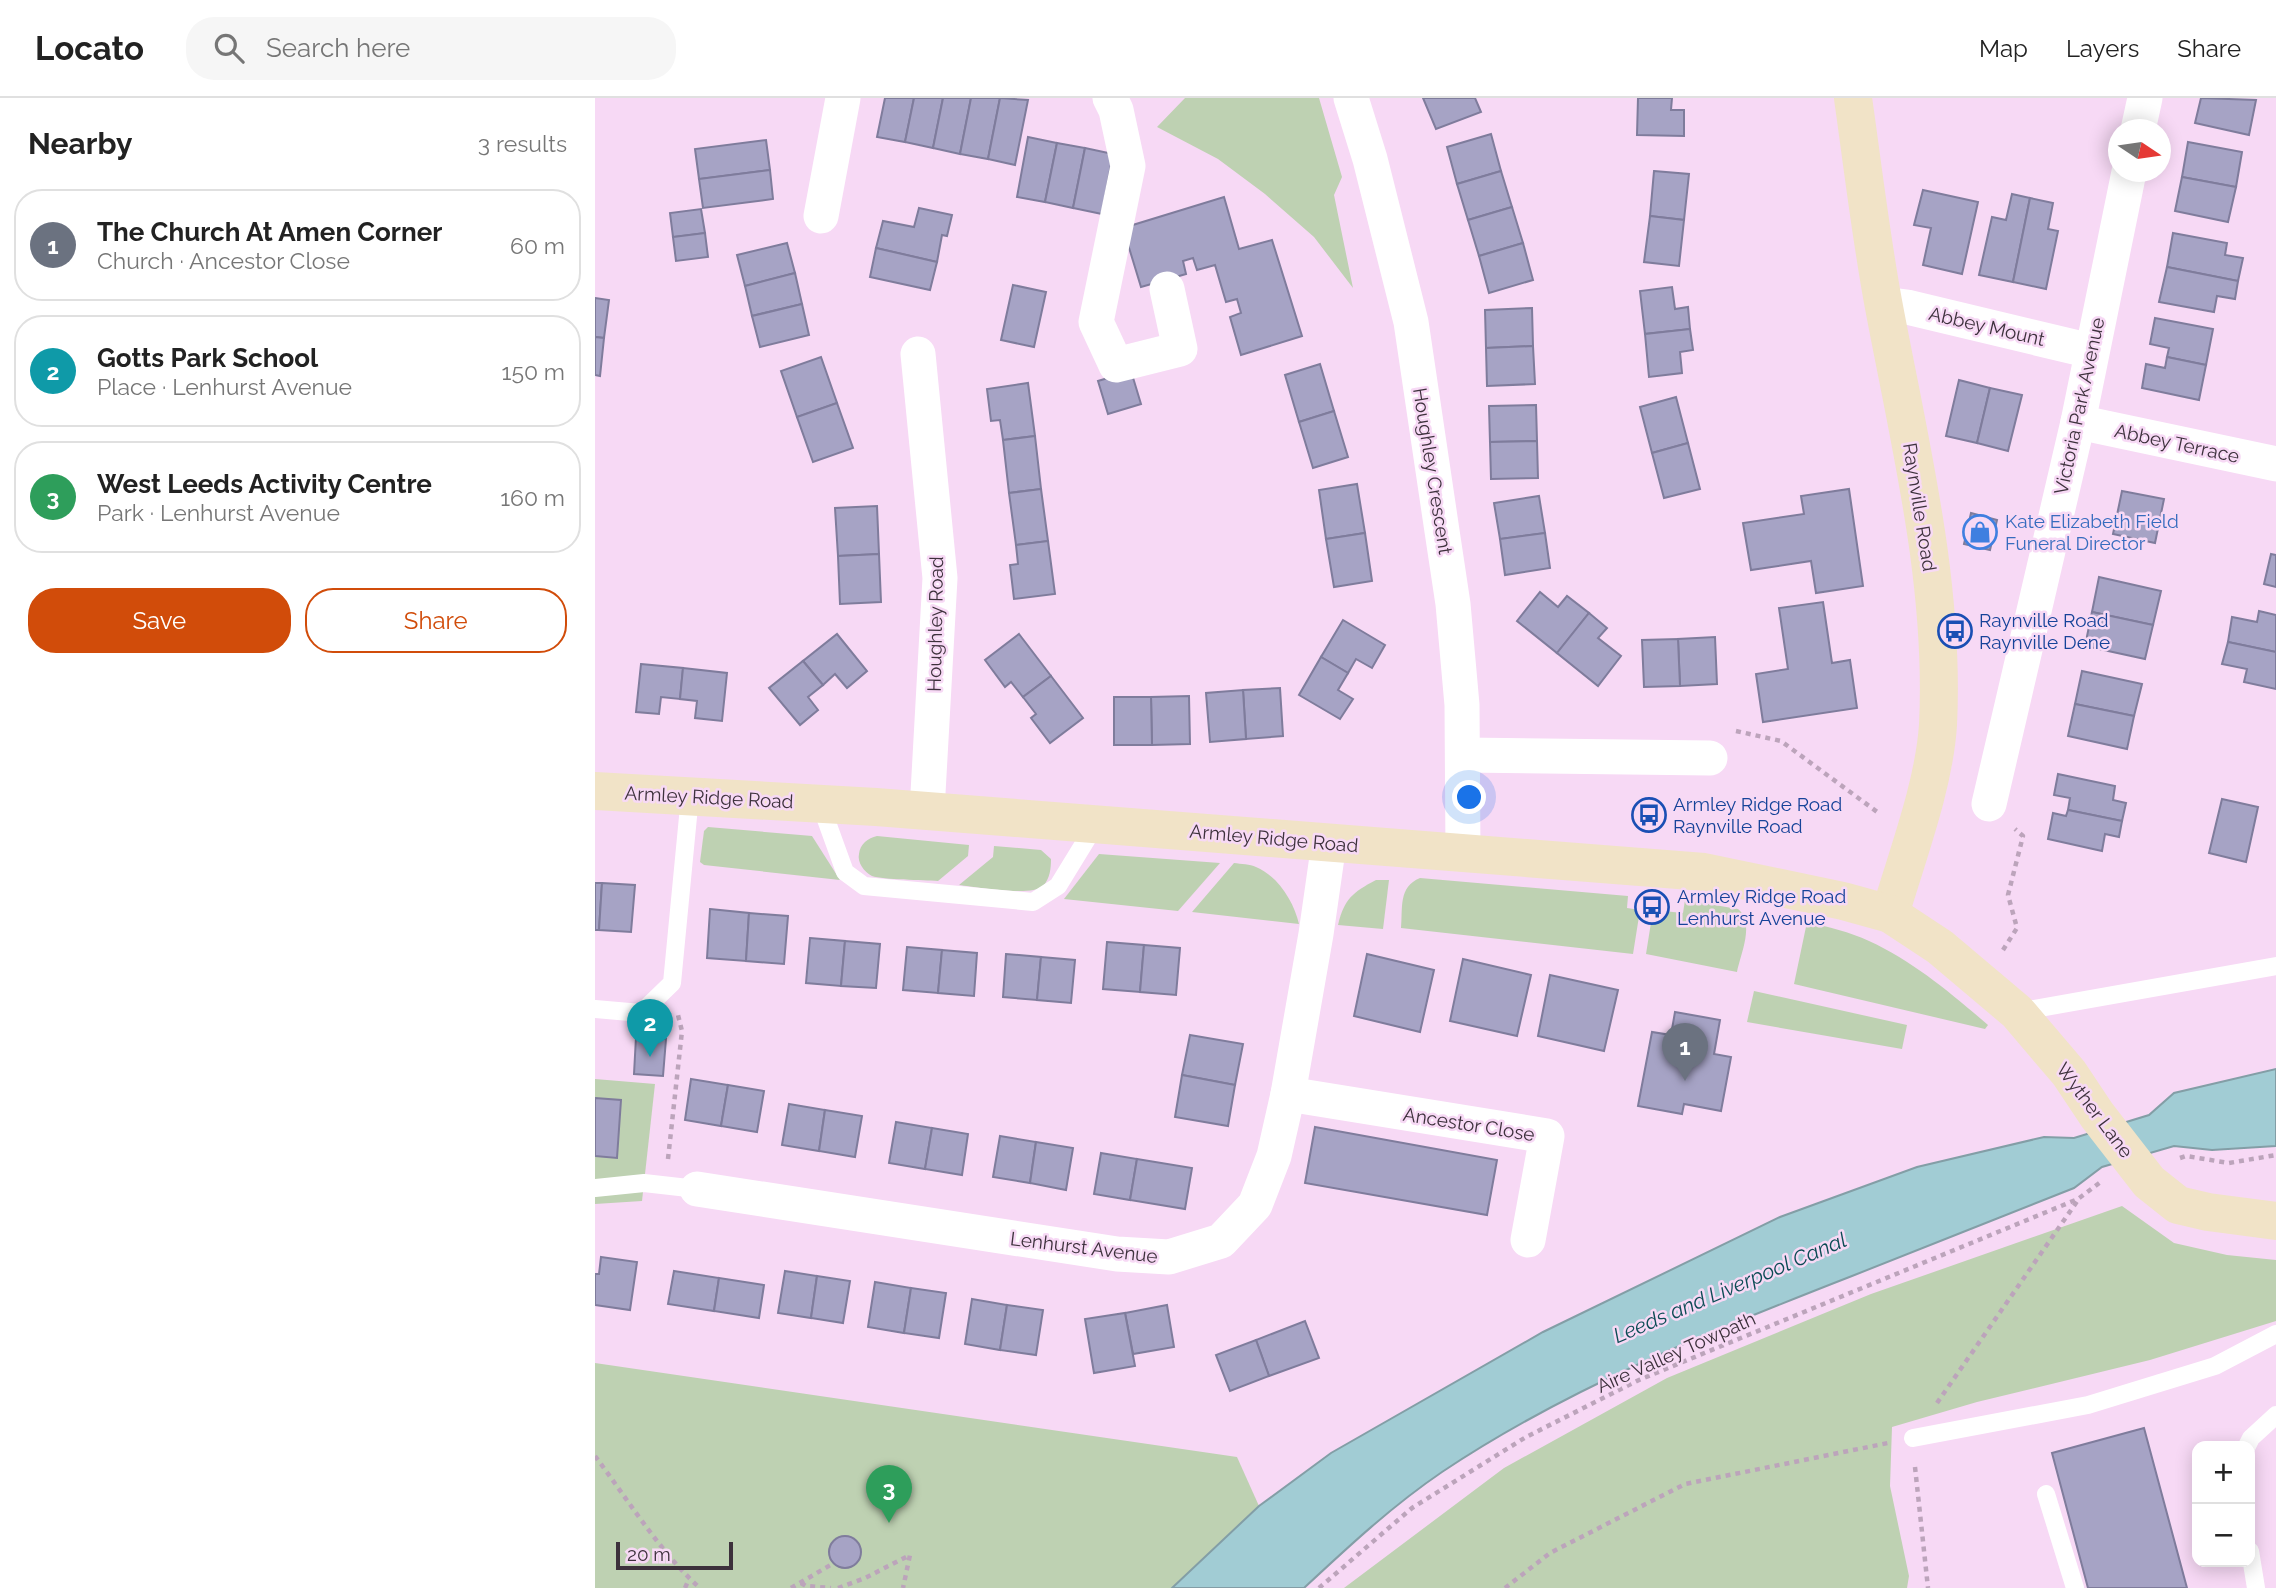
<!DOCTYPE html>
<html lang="en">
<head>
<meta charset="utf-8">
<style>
	body { margin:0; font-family:Raleway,sans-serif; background:#f6f6f6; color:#222 }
	.controls { position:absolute; right:21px; bottom:21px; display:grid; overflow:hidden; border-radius:14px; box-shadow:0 4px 18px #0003 }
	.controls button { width:63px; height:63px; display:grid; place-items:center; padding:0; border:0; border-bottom:2px solid #e0e0e0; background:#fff; color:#222; font:35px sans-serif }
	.compass { position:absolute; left:1513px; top:21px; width:63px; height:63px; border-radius:50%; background:#fff; box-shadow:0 4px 18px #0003; rotate:103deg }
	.scale { position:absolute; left:21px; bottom:18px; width:117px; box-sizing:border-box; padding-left:7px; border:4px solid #3d313c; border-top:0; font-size:19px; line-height:24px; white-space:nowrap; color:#3d313c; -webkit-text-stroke:5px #f7d9f5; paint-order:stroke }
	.you { position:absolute; left:875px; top:700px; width:24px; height:24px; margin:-18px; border:5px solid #fff; border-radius:50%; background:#1a73e8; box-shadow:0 0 0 10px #1a73e833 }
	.badge { display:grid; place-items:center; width:46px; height:46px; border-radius:50%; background:#d14c0a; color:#fff; font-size:23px; font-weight:700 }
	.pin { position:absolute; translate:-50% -58px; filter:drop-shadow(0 2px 4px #0008) }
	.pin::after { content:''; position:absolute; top:37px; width:24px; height:21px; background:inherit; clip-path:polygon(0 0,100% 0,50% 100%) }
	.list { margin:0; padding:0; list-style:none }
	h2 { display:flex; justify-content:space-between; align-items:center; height:91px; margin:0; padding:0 28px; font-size:30px }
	h2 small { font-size:23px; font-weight:400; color:#767676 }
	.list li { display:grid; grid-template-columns:46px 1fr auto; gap:21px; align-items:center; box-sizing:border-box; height:112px; margin:0 14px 14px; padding:0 14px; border:2px solid #e0e0e0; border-radius:28px }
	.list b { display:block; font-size:26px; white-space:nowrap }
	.list p { margin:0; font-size:23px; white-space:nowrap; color:#767676 }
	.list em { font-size:23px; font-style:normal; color:#767676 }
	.actions { display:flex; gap:14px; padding:21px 28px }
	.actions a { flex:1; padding:16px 0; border:2px solid #d14c0a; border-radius:28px; text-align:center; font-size:24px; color:#d14c0a }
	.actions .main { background:#d14c0a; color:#fff }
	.icon { flex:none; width:38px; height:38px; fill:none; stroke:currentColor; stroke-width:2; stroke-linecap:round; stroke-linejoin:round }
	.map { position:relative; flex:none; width:1681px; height:1490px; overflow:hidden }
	header { display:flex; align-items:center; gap:42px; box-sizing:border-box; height:98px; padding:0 35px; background:#fff; border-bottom:2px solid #e0e0e0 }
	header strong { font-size:33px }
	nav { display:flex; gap:38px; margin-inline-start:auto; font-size:24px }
	.search { width:490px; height:63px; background:#f6f6f6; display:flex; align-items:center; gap:18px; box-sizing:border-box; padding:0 24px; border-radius:28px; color:#767676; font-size:26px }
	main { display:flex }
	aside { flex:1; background:#fff }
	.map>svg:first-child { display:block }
	.green { fill:#bed1b2 }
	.water { fill:#a1ccd4; stroke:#839ea6; stroke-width:2 }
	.building { fill:#a6a3c5; stroke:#7f7c9c; stroke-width:2 }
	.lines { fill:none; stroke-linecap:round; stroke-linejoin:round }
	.path { stroke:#bca4bb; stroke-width:4.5; stroke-dasharray:5 5; stroke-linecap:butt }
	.lane { stroke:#fff; stroke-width:18 }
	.street { stroke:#fff; stroke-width:35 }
	.secondary { stroke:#f1e3c7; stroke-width:38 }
	.labels { text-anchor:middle; stroke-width:5; stroke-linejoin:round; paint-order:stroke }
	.street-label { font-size:19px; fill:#3d313c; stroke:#f7d9f5 }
	.shop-label { font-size:19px; fill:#366cbe; stroke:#f7d9f5; text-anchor:start }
	.transit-label { font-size:19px; fill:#164399; stroke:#f7d9f5; text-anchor:start }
	.water-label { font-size:21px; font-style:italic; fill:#0c4c55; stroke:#f7d9f5 }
</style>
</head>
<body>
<header>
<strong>Locato</strong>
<div class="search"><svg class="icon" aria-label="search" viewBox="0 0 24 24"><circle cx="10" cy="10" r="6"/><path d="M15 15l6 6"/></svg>Search here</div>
<nav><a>Map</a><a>Layers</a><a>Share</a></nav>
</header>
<main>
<aside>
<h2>Nearby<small>3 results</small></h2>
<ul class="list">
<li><span class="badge" style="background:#6b7280">1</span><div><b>The Church At Amen Corner</b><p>Church · Ancestor Close</p></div><em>60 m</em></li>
<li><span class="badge" style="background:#0f9aa8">2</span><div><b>Gotts Park School</b><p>Place · Lenhurst Avenue</p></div><em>150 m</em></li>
<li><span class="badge" style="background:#2e9e5b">3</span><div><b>West Leeds Activity Centre</b><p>Park · Lenhurst Avenue</p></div><em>160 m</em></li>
</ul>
<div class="actions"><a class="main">Save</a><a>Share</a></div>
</aside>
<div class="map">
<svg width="1681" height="1490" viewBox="0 0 1681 1490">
	<rect width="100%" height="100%" fill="#f7d9f5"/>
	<g class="green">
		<polygon points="590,0 724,0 747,79 739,97 758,190 719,139 670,96 623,61 562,29"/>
		<polygon points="113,729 217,738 245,782 109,767 105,764 109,733"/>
		<path d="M282,738L374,747L373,758L343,783C329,782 288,782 277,778C269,774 262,764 264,756C265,746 273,740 282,738Z"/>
		<path d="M399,748L446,752L456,761C456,770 455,781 448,788C436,799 382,789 364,787L398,759Z"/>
		<polygon points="504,756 625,765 583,813 469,801"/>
		<path d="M639,765C646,766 655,766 661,769C683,778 699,804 704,826L597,814Z"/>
		<path d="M825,780L1033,798L1032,810L1045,812L1038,856L806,830C808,810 803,789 825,780Z"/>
		<path d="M781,782H794L788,831L743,827C749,801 758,794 781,782Z"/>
		<path d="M1090,802L1143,811C1160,825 1146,855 1142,874L1051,856L1058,812L1088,815Z"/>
		<path d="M1212,824C1233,829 1255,834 1274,843C1318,863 1357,896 1393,927L1390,931L1199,886Z"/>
		<polygon points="1159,893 1312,927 1307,951 1152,924"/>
		<polygon points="0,981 60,986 47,1103 0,1106"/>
		<polygon points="1527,1108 1579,1145 1632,1157 1681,1162 1681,1223 1555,1262 1382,1304 1297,1329 1295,1388 1314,1478 1312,1490 749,1490 909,1370 1072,1280 1276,1196"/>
		<polygon points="0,1265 642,1359 664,1408 577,1490 0,1490"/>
	</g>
	<path class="water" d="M1681,971V1048L1617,1052L1579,1048L1507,1069L1479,1090C1405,1119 1331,1149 1257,1178C1116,1233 974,1289 847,1374C797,1408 753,1449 709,1490H577L664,1408L736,1355L948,1234L1185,1119L1322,1069L1449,1039L1479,1040L1554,1017L1579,995Z"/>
	<g class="building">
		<polygon points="290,0 319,0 310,44 282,39"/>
		<polygon points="319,0 348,0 338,50 310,44"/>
		<polygon points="348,0 376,0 365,56 338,50"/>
		<polygon points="376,0 405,0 393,61 365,56"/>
		<polygon points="405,0 433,2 420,67 393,61"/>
		<polygon points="828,0 880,0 886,14 841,31"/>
		<polygon points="1043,0 1077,0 1076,12 1089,12 1089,38 1042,37"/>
		<polygon points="1606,0 1661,2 1654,37 1600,25"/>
		<polygon points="896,36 906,73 862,86 852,49"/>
		<polygon points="433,39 462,45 450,104 422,99"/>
		<polygon points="171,42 175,72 104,81 100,51"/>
		<polygon points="1593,44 1647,54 1641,89 1587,79"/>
		<polygon points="462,45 490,50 478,110 450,104"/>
		<polygon points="490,50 518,56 507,116 478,110"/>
		<polygon points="175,72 178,101 108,110 104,81"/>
		<polygon points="906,73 917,109 873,122 862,86"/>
		<polygon points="1059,73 1094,76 1089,122 1055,118"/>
		<polygon points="1587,79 1641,89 1633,124 1580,113"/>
		<polygon points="1328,92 1383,104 1367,176 1328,167 1336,130 1319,127"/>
		<polygon points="1417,96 1435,100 1418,184 1384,177 1397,119 1411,122"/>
		<polygon points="629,99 644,151 677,142 707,238 646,257 635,219 646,215 642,201 631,204 620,167 602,172 598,160 588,163 591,176 546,189 528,130"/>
		<polygon points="1435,100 1458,105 1453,131 1463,133 1451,191 1418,184"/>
		<polygon points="917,109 928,145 884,158 873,122"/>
		<polygon points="324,110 357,117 352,138 347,137 342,164 281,150 288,123 319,129"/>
		<polygon points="106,111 110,135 78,139 75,115"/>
		<polygon points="1055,118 1089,122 1084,168 1049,164"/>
		<polygon points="110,135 113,159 81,163 78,139"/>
		<polygon points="1578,135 1632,145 1630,157 1648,160 1643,183 1572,169"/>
		<polygon points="192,145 200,175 150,188 142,157"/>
		<polygon points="928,145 938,182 894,195 884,158"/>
		<polygon points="281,150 342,164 335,192 275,179"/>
		<polygon points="1572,169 1643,183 1640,201 1622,198 1619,214 1564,204"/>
		<polygon points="200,175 207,206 157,218 150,188"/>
		<polygon points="418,187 451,194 439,249 406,242"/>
		<polygon points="1077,189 1080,211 1093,209 1095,231 1050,236 1045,193"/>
		<polygon points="0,200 14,202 9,240 0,239"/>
		<polygon points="207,206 214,237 165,249 157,218"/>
		<polygon points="937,210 938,248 891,250 890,212"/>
		<polygon points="1560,220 1618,231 1611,267 1572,259 1574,250 1555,246"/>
		<polygon points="1095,231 1098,252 1085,254 1087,275 1054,279 1050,236"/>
		<polygon points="0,239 9,240 5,278 0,277"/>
		<polygon points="938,248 940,286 892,288 891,250"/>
		<polygon points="226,259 242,305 202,319 186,273"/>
		<polygon points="1572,259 1611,267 1604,302 1547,290 1551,266 1570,270"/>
		<polygon points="725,266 739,313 704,324 690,277"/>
		<polygon points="536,273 546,306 513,316 503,283"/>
		<polygon points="1364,282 1395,290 1382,345 1351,338"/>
		<polygon points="433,285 440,338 408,342 405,322 396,323 392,291"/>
		<polygon points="1395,290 1427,297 1413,353 1382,345"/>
		<polygon points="1081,299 1093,345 1057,355 1045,309"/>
		<polygon points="242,305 258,350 218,364 202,319"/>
		<polygon points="941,307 942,343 895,344 894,308"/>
		<polygon points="739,313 753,359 718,370 704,324"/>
		<polygon points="440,338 446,391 414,395 408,342"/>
		<polygon points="942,343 943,380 896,381 895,344"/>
		<polygon points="1093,345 1105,391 1069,400 1057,355"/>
		<polygon points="762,386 770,435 731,441 724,392"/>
		<polygon points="446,391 453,443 421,447 414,395"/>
		<polygon points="1254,391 1268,488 1221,495 1216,463 1156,472 1148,425 1209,416 1206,398"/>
		<polygon points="1527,393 1569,401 1560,445 1518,436"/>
		<polygon points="944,398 950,435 905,441 899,405"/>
		<polygon points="282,408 284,456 243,458 240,410"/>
		<polygon points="1376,415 1402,422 1395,452 1369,446"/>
		<polygon points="770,435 777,483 739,489 731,441"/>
		<polygon points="950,435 955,470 910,477 905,441"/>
		<polygon points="453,443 460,496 419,501 415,467 423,466 421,447"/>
		<polygon points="284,456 286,504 245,506 243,458"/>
		<polygon points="1676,456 1681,457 1681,489 1669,486"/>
		<polygon points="1504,479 1566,493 1558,527 1497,514"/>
		<polygon points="945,494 963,509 972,498 994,515 962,555 922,523"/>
		<polygon points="1228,504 1237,565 1255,562 1262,610 1168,624 1161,576 1193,571 1184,510"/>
		<polygon points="1664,513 1681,517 1681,554 1633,544 1637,519 1662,524"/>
		<polygon points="1497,514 1558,527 1550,561 1490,548"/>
		<polygon points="994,515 1012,530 1003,540 1026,558 1003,588 962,555"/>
		<polygon points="748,522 790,547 777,570 761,561 753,575 726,559"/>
		<polygon points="242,536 272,573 252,590 240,576 228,587 208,563"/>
		<polygon points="424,536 456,578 428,599 416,584 410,589 390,562"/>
		<polygon points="1120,539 1122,586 1085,588 1083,541"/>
		<polygon points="1083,541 1085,588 1049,589 1047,542"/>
		<polygon points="1633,544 1681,554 1681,591 1649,584 1652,571 1627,566"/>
		<polygon points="726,559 753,575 743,592 758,601 745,621 704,597"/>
		<polygon points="208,563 228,587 213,599 223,612 205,627 174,590"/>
		<polygon points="46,566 88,570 85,601 66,599 64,616 41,614"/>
		<polygon points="88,570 132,575 127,623 100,620 102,603 85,601"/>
		<polygon points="1487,573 1547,586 1539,618 1480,606"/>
		<polygon points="456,578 488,620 455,645 436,620 441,616 428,599"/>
		<polygon points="685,590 688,638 651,641 648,592"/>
		<polygon points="648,592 651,641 615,644 611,595"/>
		<polygon points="594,598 595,646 557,647 556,599"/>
		<polygon points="519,599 556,599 557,647 519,647"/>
		<polygon points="1480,606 1539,618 1532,651 1473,638"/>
		<polygon points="1463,676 1520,688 1518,702 1531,705 1527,723 1473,712 1475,700 1459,697"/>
		<polygon points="1627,701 1663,709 1651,764 1614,755"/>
		<polygon points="1473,712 1527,723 1524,739 1510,736 1507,753 1453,741 1458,715 1471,718"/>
		<polygon points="0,785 7,785 4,832 0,832"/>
		<polygon points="7,785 40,787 36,834 4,832"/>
		<polygon points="115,811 154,815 151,863 112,860"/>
		<polygon points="154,815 193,818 189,866 151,863"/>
		<polygon points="215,840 250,843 246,888 211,885"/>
		<polygon points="250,843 285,846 281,890 246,888"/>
		<polygon points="512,844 549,847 545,894 508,891"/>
		<polygon points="549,847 585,850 581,897 545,894"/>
		<polygon points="312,849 347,852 343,895 308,892"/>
		<polygon points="347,852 382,855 379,898 343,895"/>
		<polygon points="411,856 446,859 442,902 408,899"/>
		<polygon points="772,856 839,872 825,934 759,918"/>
		<polygon points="446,859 480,862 476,905 442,902"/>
		<polygon points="868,861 936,877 922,938 855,923"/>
		<polygon points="955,877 1023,892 1009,953 943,938"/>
		<polygon points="1080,914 1125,922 1119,956 1136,959 1126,1013 1089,1006 1087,1016 1043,1008 1057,934 1076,937"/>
		<polygon points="595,937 648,946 640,987 587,977"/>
		<polygon points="41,939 71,941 68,978 39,976"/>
		<polygon points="587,977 640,987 633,1028 580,1019"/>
		<polygon points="96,981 133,987 126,1028 90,1022"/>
		<polygon points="133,987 169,993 162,1034 126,1028"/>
		<polygon points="0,1000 26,1002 22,1060 0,1058"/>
		<polygon points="194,1006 230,1012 224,1053 187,1047"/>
		<polygon points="230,1012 267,1018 260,1059 224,1053"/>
		<polygon points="301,1024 337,1030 330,1071 294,1065"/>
		<polygon points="720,1029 902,1062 892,1117 710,1085"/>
		<polygon points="337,1030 373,1036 367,1077 330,1071"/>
		<polygon points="405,1038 441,1044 435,1085 398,1079"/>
		<polygon points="441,1044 478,1050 471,1092 435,1085"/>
		<polygon points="506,1055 542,1061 535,1102 499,1096"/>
		<polygon points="542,1061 597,1070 590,1111 535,1102"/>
		<polygon points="6,1159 42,1164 35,1212 0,1207 0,1176 4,1176"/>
		<polygon points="79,1173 124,1180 119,1213 73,1206"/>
		<polygon points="190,1173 222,1178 216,1220 183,1215"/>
		<polygon points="222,1178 255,1183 248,1225 216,1220"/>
		<polygon points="124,1180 169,1187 164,1220 119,1213"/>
		<polygon points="280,1184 316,1190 309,1235 273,1229"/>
		<polygon points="316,1190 351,1195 344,1240 309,1235"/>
		<polygon points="377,1201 412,1207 405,1252 370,1246"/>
		<polygon points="412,1207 448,1212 441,1257 405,1252"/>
		<polygon points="572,1207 579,1249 538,1256 530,1215"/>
		<polygon points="530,1215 540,1268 499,1275 490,1221"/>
		<polygon points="710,1223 724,1260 674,1278 661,1242"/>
		<polygon points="661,1242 674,1278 635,1293 621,1257"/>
		<polygon points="1549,1330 1592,1490 1493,1490 1457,1355"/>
		<circle cx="250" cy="1454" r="16"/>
	</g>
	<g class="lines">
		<g class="path">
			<polyline points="1141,633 1186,643 1285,716"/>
			<polyline points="1408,852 1422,830 1413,797 1428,738 1420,731"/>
			<polyline points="1585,1060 1591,1058 1634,1065 1681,1057"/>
			<polyline points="73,1061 87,933 83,917"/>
			<polyline points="1342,1305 1483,1102"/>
			<path d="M0,1358C31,1399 67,1457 105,1490"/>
			<polyline points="1320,1369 1333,1490"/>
			<polyline points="206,1485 211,1488 236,1490"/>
			<polyline points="90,1490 94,1481"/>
			<polyline points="196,1490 239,1465"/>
			<polyline points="243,1490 270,1480 315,1457 308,1490"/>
			<polyline points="724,1490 817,1410 931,1339 1044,1282 1483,1101 1507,1083"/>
			<polyline points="910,1490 955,1455 1090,1386 1293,1345"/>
		</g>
		<g class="lane">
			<polyline points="225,705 250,774 269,788 438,804 463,788 501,726"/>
			<polyline points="0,911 46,915 77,885 95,698"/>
			<polyline points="1422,914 1681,868"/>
			<polyline points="0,1090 49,1085 102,1091"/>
			<polyline points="1318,1340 1493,1307 1620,1268 1681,1236"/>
			<polyline points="1652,1348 1656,1340 1681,1317"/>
			<polyline points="1451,1396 1480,1490"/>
			<polyline points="1655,1453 1661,1490"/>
		</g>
		<g class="street">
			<polyline points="515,0 521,12 533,68 501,224 521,267 585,251 572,191"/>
			<polyline points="756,0 775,61 816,224 847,433 858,506 867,607 868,755"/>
			<polyline points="1543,32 1550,0"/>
			<polyline points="226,118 248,0"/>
			<polyline points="1288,206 1312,209 1496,253"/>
			<polyline points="323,256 345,480 332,713"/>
			<polyline points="1483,324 1681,366"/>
			<polyline points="868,657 1115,660"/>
			<polyline points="1394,706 1483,324 1534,74"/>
			<polyline points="693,996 952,1038 933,1142"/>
			<polyline points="102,1091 522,1156 574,1159 626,1143 660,1107 679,1058 693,996 721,836 734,745"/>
		</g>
		<g class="secondary">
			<path d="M1258,0C1268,70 1276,140 1289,209C1315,347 1350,486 1343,627C1339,688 1312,758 1295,816"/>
			<polyline points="0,693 281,709 1109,774 1248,803 1295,816 1345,849 1422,914 1474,975 1502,1017 1554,1084 1583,1107 1613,1114 1681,1123"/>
		</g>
	</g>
	<defs>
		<g id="shop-ring" transform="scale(1.75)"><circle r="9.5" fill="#f7d9f5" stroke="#3f7fe0" stroke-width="1.5"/><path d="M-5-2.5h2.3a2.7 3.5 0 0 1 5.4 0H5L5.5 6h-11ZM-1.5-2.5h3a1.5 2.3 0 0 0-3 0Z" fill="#3f7fe0"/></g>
		<g id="bus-ring" transform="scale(1.75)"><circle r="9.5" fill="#f7d9f5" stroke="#1a4fb4" stroke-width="1.5"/><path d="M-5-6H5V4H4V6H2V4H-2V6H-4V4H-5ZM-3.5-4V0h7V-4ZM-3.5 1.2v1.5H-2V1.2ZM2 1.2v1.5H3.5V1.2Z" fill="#1a4fb4"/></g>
	</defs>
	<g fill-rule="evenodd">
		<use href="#shop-ring" x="1385" y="434"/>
		<use href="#bus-ring" x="1360" y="533"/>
		<use href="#bus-ring" x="1054" y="717"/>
		<use href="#bus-ring" x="1057" y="809"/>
	</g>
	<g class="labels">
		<g class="street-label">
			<text transform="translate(1392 228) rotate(13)" y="7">Abbey Mount</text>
			<text transform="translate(1484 308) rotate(-78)" y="7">Victoria Park Avenue</text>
			<text transform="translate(1582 345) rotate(12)" y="7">Abbey Terrace</text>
			<text transform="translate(838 373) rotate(81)" y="7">Houghley Crescent</text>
			<text transform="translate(1325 409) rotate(81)" y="7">Raynville Road</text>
			<text transform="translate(340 526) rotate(-89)" y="7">Houghley Road</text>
			<text transform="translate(114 699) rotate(3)" y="7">Armley Ridge Road</text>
			<text transform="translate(679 740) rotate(5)" y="7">Armley Ridge Road</text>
			<text transform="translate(1500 1012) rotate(53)" y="7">Wyther Lane</text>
			<text transform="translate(874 1026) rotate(9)" y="7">Ancestor Close</text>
			<text transform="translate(489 1149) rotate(7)" y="7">Lenhurst Avenue</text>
			<text transform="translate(1081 1254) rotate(-24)" y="7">Aire Valley Towpath</text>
		</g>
		<g class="shop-label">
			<text x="1410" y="430">Kate Elizabeth Field<tspan x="1410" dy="22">Funeral Director</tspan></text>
		</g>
		<g class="transit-label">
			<text x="1384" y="529">Raynville Road<tspan x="1384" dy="22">Raynville Dene</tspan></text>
			<text x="1078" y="713">Armley Ridge Road<tspan x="1078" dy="22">Raynville Road</tspan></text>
			<text x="1082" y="805">Armley Ridge Road<tspan x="1082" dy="22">Lenhurst Avenue</tspan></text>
		</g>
		<g class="water-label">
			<text transform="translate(1135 1190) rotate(-23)" y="7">Leeds and Liverpool Canal</text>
		</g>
	</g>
</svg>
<div class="controls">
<button>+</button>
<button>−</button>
</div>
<svg class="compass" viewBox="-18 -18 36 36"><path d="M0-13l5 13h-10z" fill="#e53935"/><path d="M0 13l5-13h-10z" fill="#767676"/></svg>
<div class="scale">20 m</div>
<div class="you"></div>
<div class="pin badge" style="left:1090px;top:983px;background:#6b7280">1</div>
<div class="pin badge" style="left:55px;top:959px;background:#0f9aa8">2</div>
<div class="pin badge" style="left:294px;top:1425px;background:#2e9e5b">3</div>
</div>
</main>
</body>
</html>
